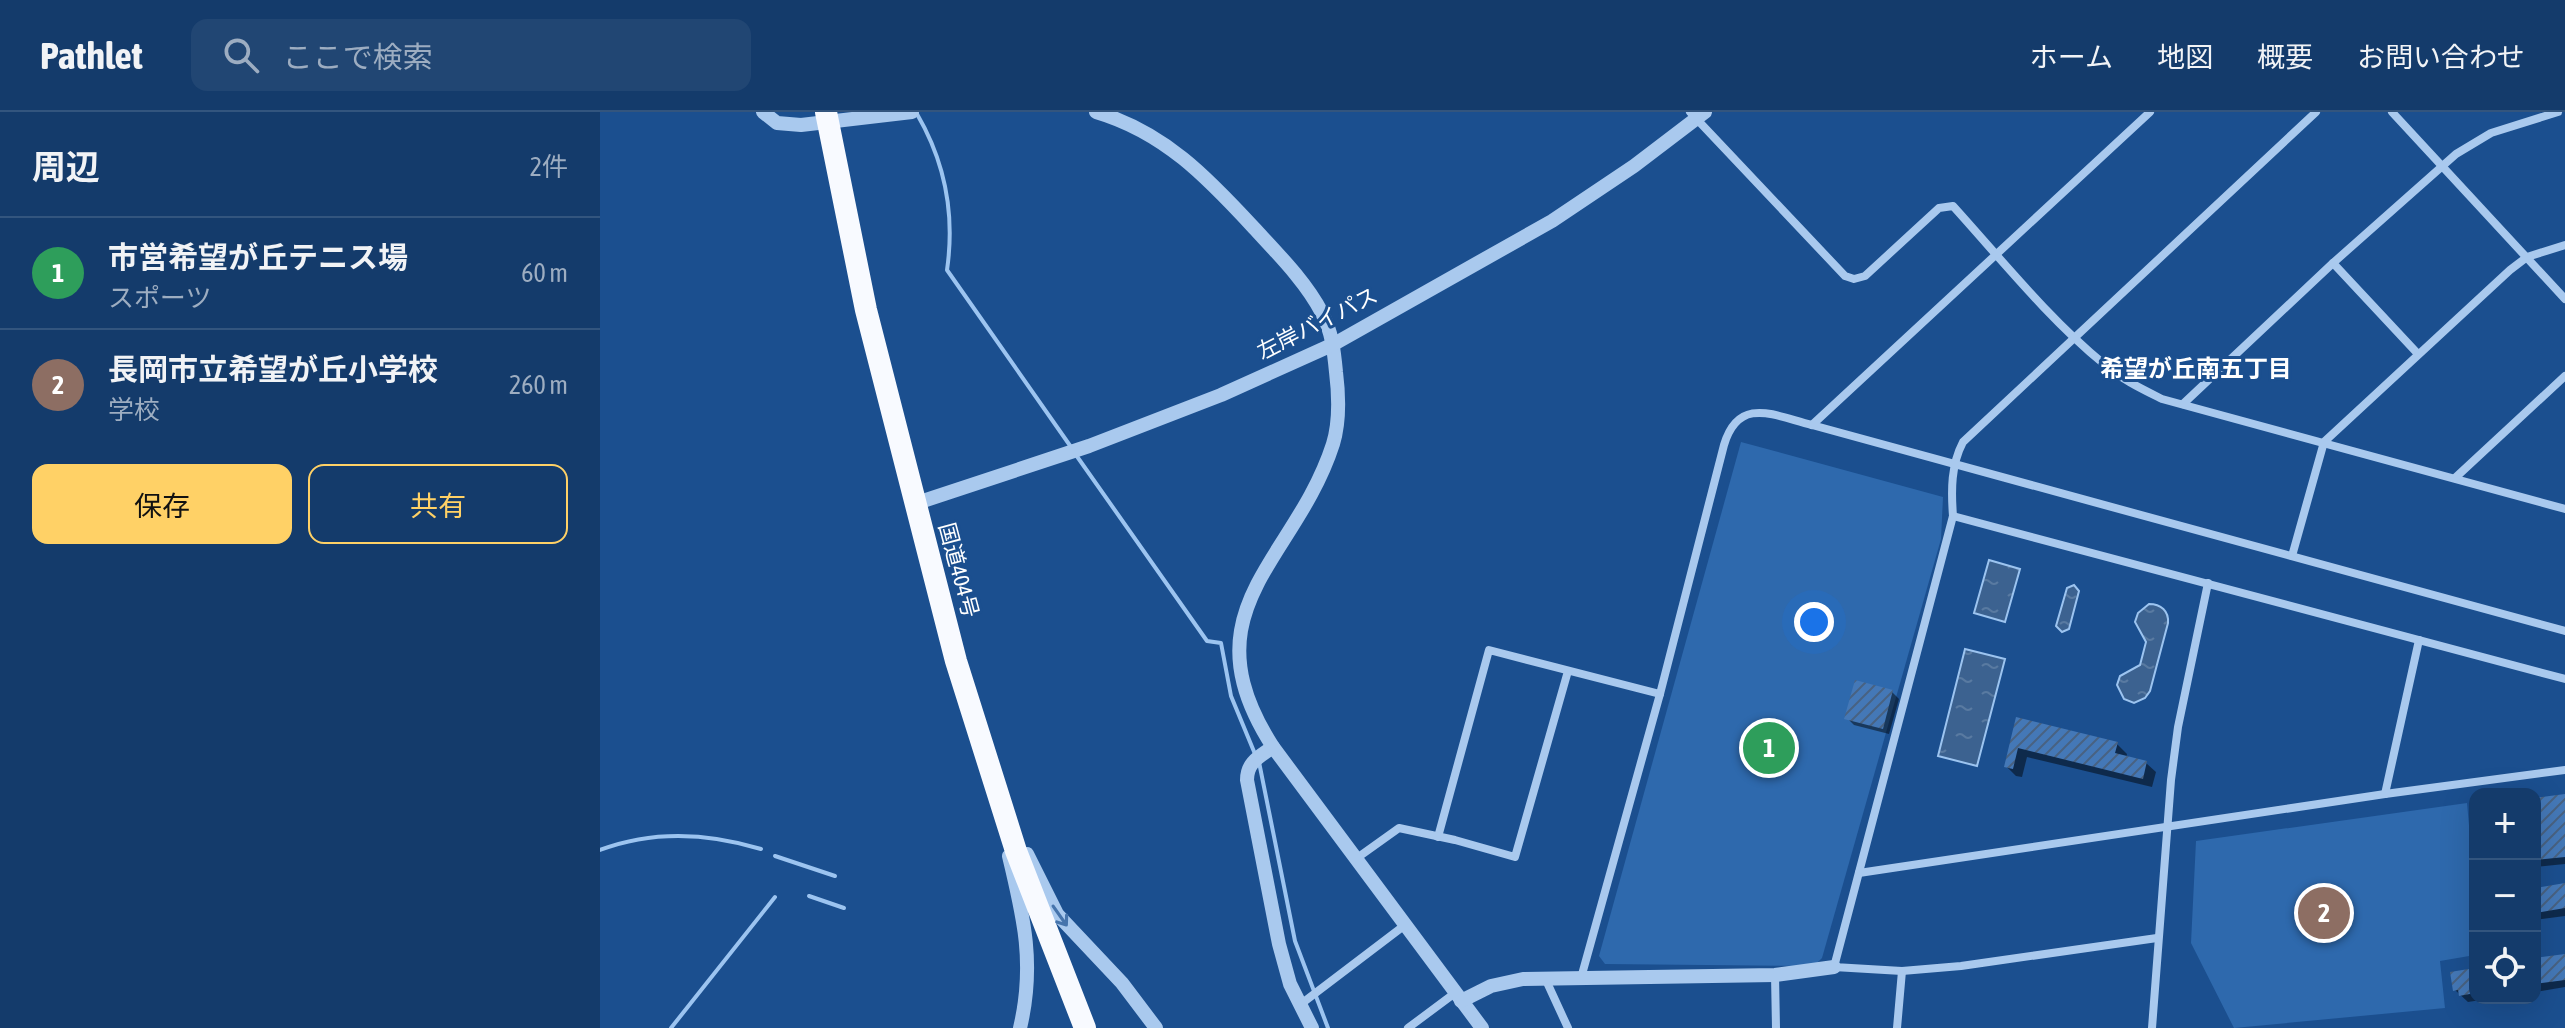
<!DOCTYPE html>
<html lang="ja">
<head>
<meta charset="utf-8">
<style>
	body { margin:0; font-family:"Asap Condensed","Noto Sans JP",sans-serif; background:#214673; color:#f1f3f6 }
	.controls { position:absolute; right:24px; bottom:24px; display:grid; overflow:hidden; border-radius:16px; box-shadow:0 8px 32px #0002 }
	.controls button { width:72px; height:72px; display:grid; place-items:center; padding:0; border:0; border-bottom:2px solid #33557e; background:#143b6b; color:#f1f3f6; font:40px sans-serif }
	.you { position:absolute; left:1214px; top:510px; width:28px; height:28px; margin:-20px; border:6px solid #fff; border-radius:50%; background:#1a73e8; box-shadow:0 0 0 12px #1a73e833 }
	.badge { display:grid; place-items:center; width:52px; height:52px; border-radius:50%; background:#ffd166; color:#fff; font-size:26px; font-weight:700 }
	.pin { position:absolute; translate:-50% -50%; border:4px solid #fff; box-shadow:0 2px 8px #0006 }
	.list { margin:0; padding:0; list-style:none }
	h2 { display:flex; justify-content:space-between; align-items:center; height:104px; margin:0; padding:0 32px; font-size:34px }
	h2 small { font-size:26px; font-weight:400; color:#9dadc1 }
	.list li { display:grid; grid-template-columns:52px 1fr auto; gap:24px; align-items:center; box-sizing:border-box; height:112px; padding:0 32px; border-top:2px solid #33557e }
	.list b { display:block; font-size:30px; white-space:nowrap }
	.list p { margin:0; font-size:26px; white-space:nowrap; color:#9dadc1 }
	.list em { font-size:26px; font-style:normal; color:#9dadc1 }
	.actions { display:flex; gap:16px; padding:24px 32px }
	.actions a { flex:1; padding:18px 0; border:2px solid #ffd166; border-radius:16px; text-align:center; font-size:28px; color:#ffd166 }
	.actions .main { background:#ffd166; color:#111 }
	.icon { flex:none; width:44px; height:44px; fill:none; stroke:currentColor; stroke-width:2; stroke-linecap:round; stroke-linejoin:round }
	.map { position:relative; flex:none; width:1965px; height:916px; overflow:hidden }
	header { display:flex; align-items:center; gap:48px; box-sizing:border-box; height:112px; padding:0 40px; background:#143b6b; border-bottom:2px solid #33557e }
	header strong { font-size:38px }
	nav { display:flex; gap:44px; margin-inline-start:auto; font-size:28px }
	.search { width:560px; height:72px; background:#214673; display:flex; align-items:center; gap:20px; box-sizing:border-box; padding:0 28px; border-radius:16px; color:#9dadc1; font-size:30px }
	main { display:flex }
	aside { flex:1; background:#143b6b }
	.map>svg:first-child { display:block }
	.garden { fill:#2e69ad }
	.water { fill:url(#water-ripples); stroke:#9cc4f0; stroke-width:2 }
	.shadow { fill:#0007 }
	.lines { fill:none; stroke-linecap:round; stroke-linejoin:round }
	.stream { stroke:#9cc4f0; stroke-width:4 }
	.building { fill:url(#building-hatch) }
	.minor { stroke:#a9c9ee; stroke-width:8 }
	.tertiary { stroke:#a9c9ee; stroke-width:14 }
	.trunk { stroke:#f8faff; stroke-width:22 }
	.oneway { stroke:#4674ac }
	.labels { text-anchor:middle; stroke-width:6; stroke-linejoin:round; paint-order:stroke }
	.street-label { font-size:22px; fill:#fff; stroke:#1b4f8f }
	.neighbourhood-label { font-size:24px; font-weight:bold; fill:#fff; stroke:#1b4f8f }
</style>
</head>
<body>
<header>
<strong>Pathlet</strong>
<div class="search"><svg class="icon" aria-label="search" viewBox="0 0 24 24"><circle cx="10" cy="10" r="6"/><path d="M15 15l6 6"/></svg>ここで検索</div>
<nav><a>ホーム</a><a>地図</a><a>概要</a><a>お問い合わせ</a></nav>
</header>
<main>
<aside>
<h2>周辺<small>2件</small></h2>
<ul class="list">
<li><span class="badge" style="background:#2e9e5b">1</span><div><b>市営希望が丘テニス場</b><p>スポーツ</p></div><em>60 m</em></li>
<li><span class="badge" style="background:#8d6e63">2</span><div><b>長岡市立希望が丘小学校</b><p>学校</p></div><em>260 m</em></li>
</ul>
<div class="actions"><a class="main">保存</a><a>共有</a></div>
</aside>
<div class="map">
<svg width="1965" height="916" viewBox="0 0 1965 916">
	<defs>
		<pattern id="water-ripples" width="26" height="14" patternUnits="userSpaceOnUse" patternTransform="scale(2)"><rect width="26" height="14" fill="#3c6290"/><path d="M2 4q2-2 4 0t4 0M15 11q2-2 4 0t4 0" fill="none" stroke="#597aa1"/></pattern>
		<pattern id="building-hatch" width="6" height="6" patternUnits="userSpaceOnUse" patternTransform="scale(2)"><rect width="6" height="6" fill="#4478b7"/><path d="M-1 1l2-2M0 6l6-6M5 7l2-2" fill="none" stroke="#486282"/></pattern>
	</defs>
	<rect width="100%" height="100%" fill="#1b4f8f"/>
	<g class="garden">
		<polygon points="1141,330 1343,385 1341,427 1222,846 1214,854 1005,852 999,844"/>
		<polygon points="1867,691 1875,780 1875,843 1840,849 1845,896 1634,916 1591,831 1596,729"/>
	</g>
	<g class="water">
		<polygon points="1389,448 1420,457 1405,510 1374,501"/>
		<polygon points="1474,473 1479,479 1469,517 1462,520 1456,514 1467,476"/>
		<path d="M1549,492C1561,492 1569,499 1568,511L1550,579L1545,586L1534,591L1524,587L1517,573L1520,564L1540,553L1546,530L1535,510L1538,501Z"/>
		<polygon points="1365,537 1405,547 1377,654 1338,644"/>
	</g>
	<g class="shadow">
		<polygon points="1292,580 1299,587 1289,622 1254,613 1247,606"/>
		<polygon points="1417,608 1517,632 1527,642 1526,646 1546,651 1556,660 1552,675 1427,645 1422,665 1416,664 1406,654"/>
		<polygon points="1965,684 1965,752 1935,755 1935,688"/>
		<polygon points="1965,773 1965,804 1935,808 1935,778"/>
		<polygon points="1965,844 1965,875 1935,880 1935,848"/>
		<polygon points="1875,858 1875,886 1894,886 1868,890 1855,878"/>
	</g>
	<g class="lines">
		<g class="stream">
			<path d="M317,2C345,50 355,103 347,158L471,335"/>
			<polyline points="476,343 607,529 621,531 631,584 655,642"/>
			<polyline points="659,650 695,829 728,916"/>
			<path d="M0,738C53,718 108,721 161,737"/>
			<polyline points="175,744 235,764"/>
			<polyline points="209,784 244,796"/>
			<polyline points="71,916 175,785"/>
		</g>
	</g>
	<g class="building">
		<polygon points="1255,568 1293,578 1283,617 1244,607"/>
		<polygon points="1416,605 1518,630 1515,641 1547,649 1543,667 1418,636 1413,657 1404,655"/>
		<polygon points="1965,682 1965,745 1935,748 1935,686"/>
		<polygon points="1965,771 1965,796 1935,801 1935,776"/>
		<polygon points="1965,842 1965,868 1935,872 1935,846"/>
		<polygon points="1875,856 1875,881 1859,884 1858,878 1853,879 1850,860"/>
	</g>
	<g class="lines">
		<g class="minor">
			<path d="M1090,0L1245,164L1254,167L1265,164L1339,96L1353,94C1401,147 1449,207 1504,252C1521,267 1542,277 1562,287L1965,397"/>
			<polyline points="1792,0 1965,187"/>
			<polyline points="1733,151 1818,242"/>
			<polyline points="1583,292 1733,151 1856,42 1891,21 1958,0"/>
			<polyline points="1212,313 1550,0"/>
			<polyline points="1855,366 1965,264"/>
			<polyline points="1353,404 1965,567"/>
			<polyline points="1692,444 1724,330 1910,158 1927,145 1965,133"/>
			<polyline points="1785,682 1819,528"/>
			<polyline points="838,725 889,538 1060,582"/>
			<polyline points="757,746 799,716 855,728 915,745 968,559"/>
			<polyline points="1259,761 1785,682 1965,658"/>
			<path d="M1557,826L1361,854L1302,859L1234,855L1353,404C1351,378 1351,353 1363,330L1716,0"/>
			<polyline points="1175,863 1176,916"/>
			<polyline points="945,866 968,916"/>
			<path d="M981,866L1060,582L1124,333C1139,283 1175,304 1212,313L1965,519"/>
			<polyline points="701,892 805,813"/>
			<polyline points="808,916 855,881"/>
			<polyline points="1297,916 1302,859"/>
			<polyline points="1552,916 1571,668 1578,615 1608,471"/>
		</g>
		<g class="tertiary">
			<polyline points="163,0 177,11 201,13 312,0"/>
			<path d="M496,0C564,20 607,65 654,116C678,142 706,170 722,201C732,220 734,239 736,260C739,284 740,309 733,332C695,450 584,497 673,635L882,916"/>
			<polyline points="314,392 489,334 621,283 734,232 952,109 1034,54 1105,0"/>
			<path d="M673,635C659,645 647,650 647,668L679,832L690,872L712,916"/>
			<polyline points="427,742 457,802 522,871 556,916"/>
			<path d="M409,744C424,806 435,853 420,916"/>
			<polyline points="861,889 891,874 923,867 1175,863 1234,855"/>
		</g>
		<polyline class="trunk" points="226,0 266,198 356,549 416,739 485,916"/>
	</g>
	<defs><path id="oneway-shaft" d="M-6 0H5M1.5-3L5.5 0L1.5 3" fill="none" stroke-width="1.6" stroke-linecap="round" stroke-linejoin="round" transform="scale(2)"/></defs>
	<use class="oneway" href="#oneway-shaft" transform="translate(460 804) rotate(55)"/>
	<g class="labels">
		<g class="street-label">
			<text transform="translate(717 211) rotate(-27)" y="8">左岸バイパス</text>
			<text transform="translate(359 458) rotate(75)" y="8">国道404号</text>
		</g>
		<g class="neighbourhood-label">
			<text x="1596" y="265">希望が丘南五丁目</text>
		</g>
	</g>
</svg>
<div class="controls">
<button>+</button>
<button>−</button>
<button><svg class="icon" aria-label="locate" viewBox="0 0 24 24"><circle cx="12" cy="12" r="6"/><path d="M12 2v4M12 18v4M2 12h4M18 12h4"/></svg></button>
</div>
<div class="you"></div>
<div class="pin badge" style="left:1169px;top:636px;background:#2e9e5b">1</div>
<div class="pin badge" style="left:1724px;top:801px;background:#8d6e63">2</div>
</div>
</main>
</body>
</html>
